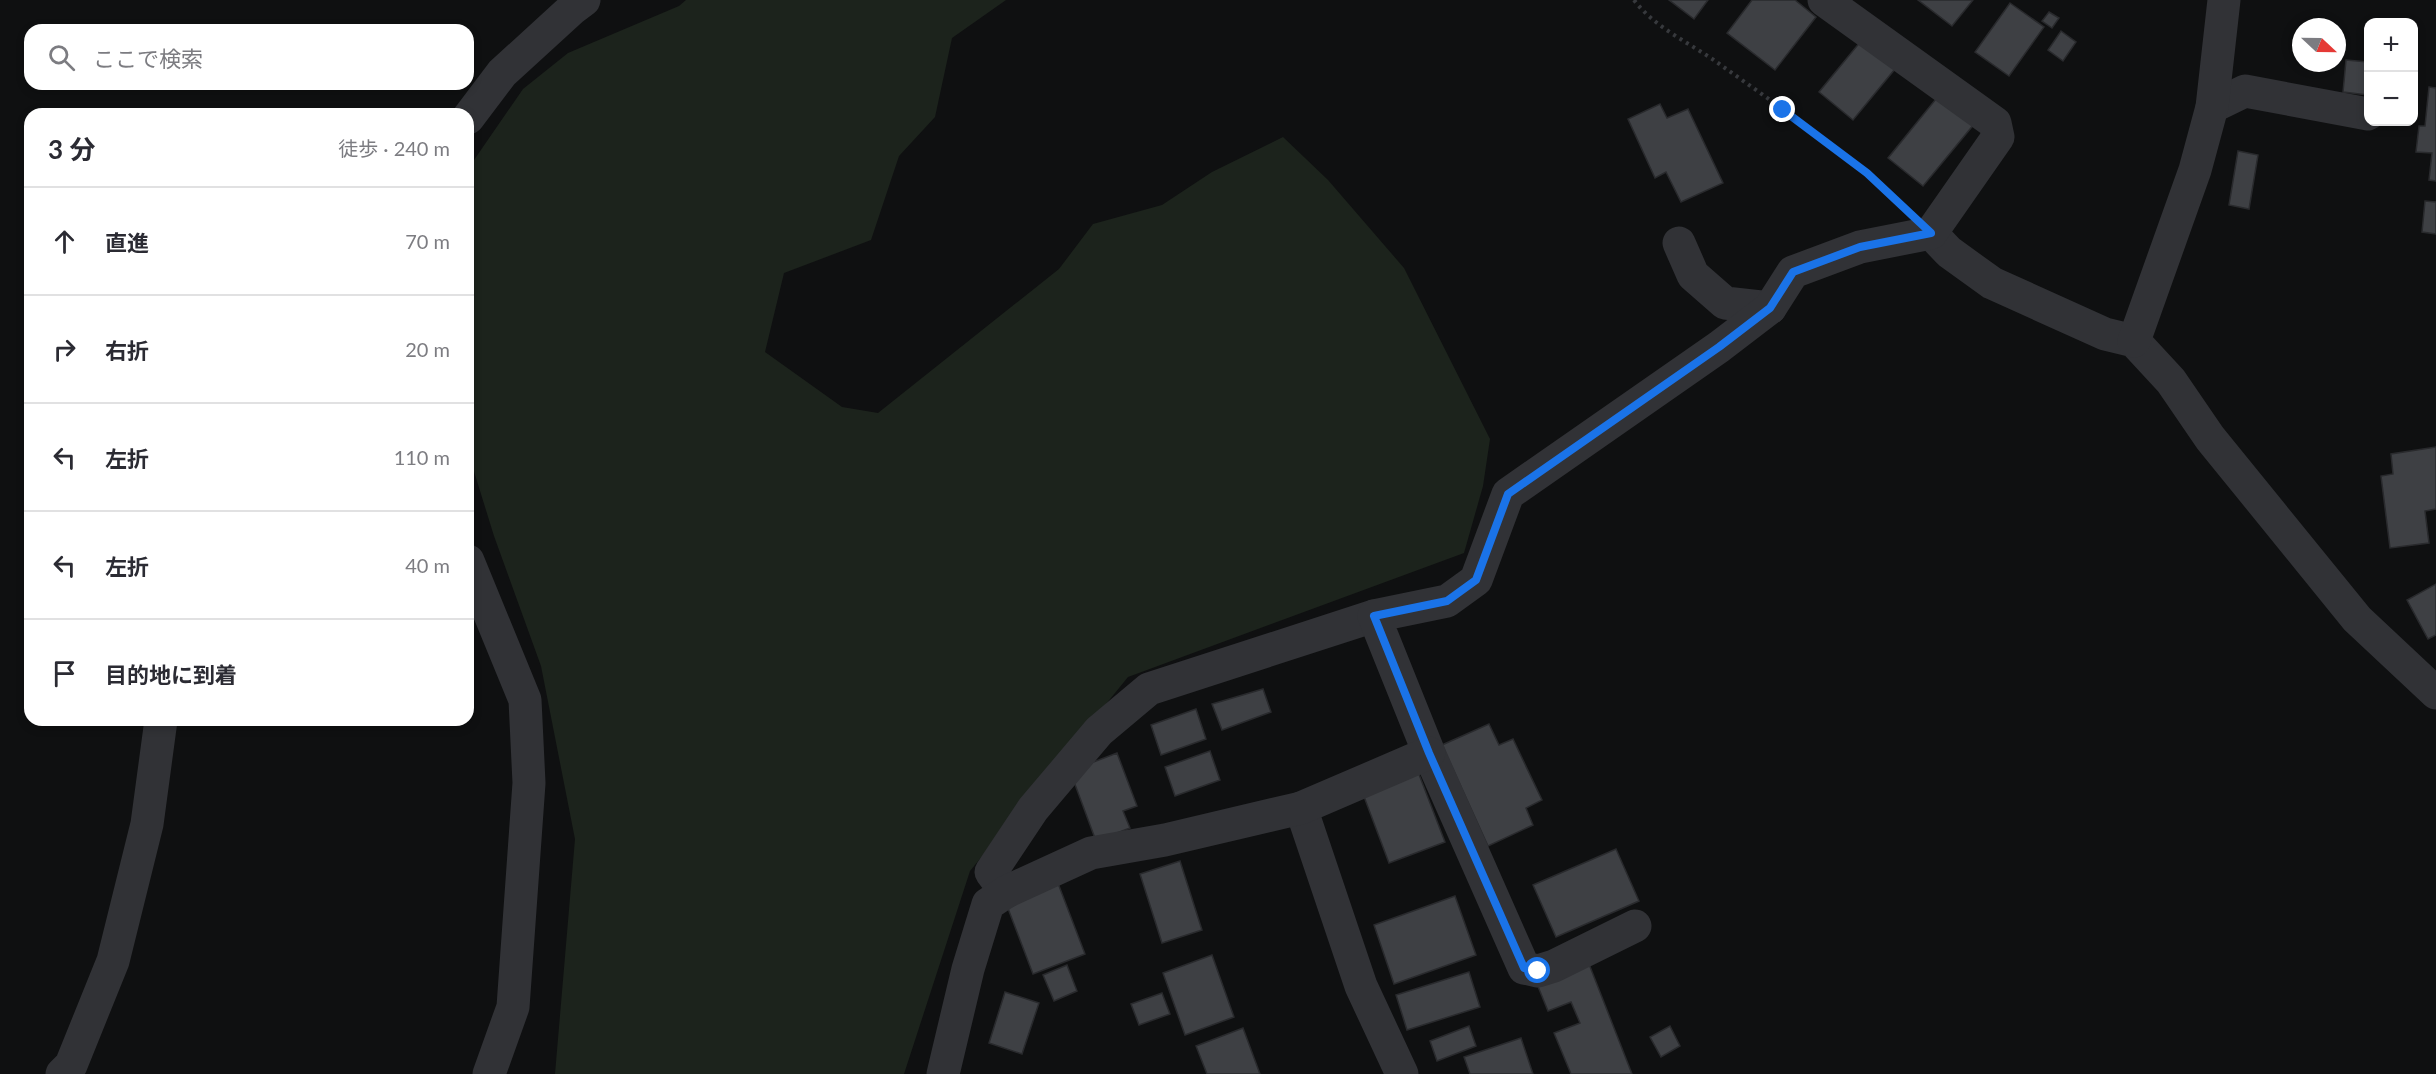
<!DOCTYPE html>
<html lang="ja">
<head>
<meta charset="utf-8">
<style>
	body { margin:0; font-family:Lato,"Noto Sans JP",sans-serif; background:#f2f2f3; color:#2b2b33 }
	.controls { position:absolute; right:18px; top:18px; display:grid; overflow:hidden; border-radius:12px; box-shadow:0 3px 9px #0003 }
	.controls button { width:54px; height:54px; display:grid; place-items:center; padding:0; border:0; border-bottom:2px solid #e1e1e2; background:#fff; color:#2b2b33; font:30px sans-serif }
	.compass { position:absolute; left:2292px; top:18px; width:54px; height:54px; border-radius:50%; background:#fff; box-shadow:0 3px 9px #0003; rotate:112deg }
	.stop { position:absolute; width:18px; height:18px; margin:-14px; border:4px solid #1a73e8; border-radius:50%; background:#fff }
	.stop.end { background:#1a73e8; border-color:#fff; box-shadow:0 2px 6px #0008 }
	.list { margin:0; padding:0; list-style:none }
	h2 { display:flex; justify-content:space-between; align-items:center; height:78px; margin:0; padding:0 24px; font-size:26px }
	h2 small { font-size:20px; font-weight:400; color:#7c7c81 }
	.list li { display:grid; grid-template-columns:39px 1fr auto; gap:18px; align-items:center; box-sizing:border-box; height:108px; padding:0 24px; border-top:2px solid #e1e1e2 }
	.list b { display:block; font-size:22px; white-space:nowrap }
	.list em { font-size:20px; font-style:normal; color:#7c7c81 }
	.icon { flex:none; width:33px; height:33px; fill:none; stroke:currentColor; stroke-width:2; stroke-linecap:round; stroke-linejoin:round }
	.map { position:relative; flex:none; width:2436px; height:1074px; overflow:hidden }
	.search { position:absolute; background:#fff; box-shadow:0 3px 9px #0003; left:24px; top:24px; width:450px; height:66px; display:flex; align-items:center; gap:15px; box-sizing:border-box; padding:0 21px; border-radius:18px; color:#7c7c81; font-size:22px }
	.panel { position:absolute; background:#fff; box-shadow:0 3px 9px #0003; left:24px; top:108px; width:450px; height:618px; border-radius:18px }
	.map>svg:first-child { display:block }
	.green { fill:#1c231c }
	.building { fill:#3e4044; stroke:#292a2d; stroke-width:1.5 }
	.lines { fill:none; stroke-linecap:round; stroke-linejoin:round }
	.path { stroke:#37393d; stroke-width:4; stroke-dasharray:3 4.5; stroke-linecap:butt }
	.minor { stroke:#313236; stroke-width:33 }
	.route { stroke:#1a73e8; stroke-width:8 }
</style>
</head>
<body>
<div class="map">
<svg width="2436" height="1074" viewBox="0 0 2436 1074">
	<rect width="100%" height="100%" fill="#0f1011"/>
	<polygon class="green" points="686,0 1006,0 952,38 935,117 899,156 871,240 784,273 765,352 842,407 878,413 1059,269 1093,224 1162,205 1212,172 1283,137 1328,180 1404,268 1490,439 1483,486 1464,553 1128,677 970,871 904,1074 555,1074 575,839 541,666 494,536 468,452 468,204 474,160 523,89 568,53 679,6"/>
	<g class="building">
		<polygon points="1669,0 1708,0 1694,19"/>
		<polygon points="1752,0 1795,0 1816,17 1775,70 1727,33"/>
		<polygon points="1918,0 1973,0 1952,26"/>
		<polygon points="2010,3 2044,27 2009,76 1975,52"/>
		<polygon points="2049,12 2059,18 2052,28 2042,21"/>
		<polygon points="2061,31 2076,42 2063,61 2048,50"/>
		<polygon points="1861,41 1895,69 1853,120 1819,92"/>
		<polygon points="2346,60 2368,62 2368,95 2343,92"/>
		<polygon points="2429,87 2436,88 2436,181 2429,180 2432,153 2416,152 2419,126 2425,126"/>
		<polygon points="1940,94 1975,123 1923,186 1888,158"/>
		<polygon points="1660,104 1667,118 1688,109 1723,183 1681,202 1666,172 1655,178 1628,119"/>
		<polygon points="2238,151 2258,155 2249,209 2229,205"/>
		<polygon points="2425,201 2436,202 2436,234 2422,232"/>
		<polygon points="2436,447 2436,509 2425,511 2429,543 2390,548 2381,476 2393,474 2391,454"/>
		<polygon points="2436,584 2436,635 2428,639 2407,600"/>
		<polygon points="1263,689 1271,712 1222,730 1212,704"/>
		<polygon points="1196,709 1206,739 1161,755 1151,725"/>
		<polygon points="1489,724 1499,745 1513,739 1542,800 1526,808 1533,825 1488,846 1442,745"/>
		<polygon points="1210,751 1220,780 1175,796 1165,767"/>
		<polygon points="1117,753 1137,806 1123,811 1130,828 1096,841 1070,771"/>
		<polygon points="1415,764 1445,842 1389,863 1360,786"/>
		<polygon points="1616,849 1639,901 1556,937 1533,885"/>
		<polygon points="1180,861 1202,930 1162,943 1140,874"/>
		<polygon points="1056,878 1085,954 1033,974 1004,898"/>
		<polygon points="1455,896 1476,955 1394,984 1374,925"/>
		<polygon points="1212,955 1234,1017 1185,1035 1163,973"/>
		<polygon points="1589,964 1632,1074 1571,1074 1554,1033 1580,1023 1571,1002 1548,1011 1537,984"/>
		<polygon points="1067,965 1077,991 1054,1001 1043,975"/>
		<polygon points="1469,972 1480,1007 1407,1030 1396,995"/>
		<polygon points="1005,992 1039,1003 1022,1054 989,1043"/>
		<polygon points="1162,993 1170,1014 1139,1025 1131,1004"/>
		<polygon points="1469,1026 1476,1046 1437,1061 1430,1041"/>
		<polygon points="1670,1026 1680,1046 1661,1057 1650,1037"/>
		<polygon points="1243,1028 1260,1074 1207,1074 1196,1046"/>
		<polygon points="1521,1038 1533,1074 1470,1074 1464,1057"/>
	</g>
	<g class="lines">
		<path class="path" d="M1634,0C1655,28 1690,43 1718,63C1780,107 1843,151 1899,203"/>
		<g class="minor">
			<polyline points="2212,107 2245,91 2368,114"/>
			<polyline points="468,118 502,73 572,9 584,0"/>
			<polyline points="1931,233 1949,252 1992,283 2105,334 2134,341 2171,381 2210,438 2357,619 2436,693"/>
			<polyline points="1679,243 1693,275 1725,303 1770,308"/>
			<polyline points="2134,341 2195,170 2212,107 2224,0"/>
			<polyline points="468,561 525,700 529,783 513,1007 489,1074"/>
			<polyline points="1301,808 1361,986 1402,1074"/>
			<polyline points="1006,892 991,872 1033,809 1099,731 1149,689 1374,616"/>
			<polyline points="1635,926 1554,966 1538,971 1524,968 1429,753 1374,616 1447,601 1476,580 1508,494 1719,347 1770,308 1793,272 1860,247 1931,233 1998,137 1995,123 1824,0"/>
			<polyline points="62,1074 71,1065 113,961 147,824 161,720"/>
			<polyline points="943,1074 968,969 988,904 1006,892 1091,853 1165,840 1301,808 1429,753"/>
		</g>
	</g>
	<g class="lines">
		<polyline class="route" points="1538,971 1524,968 1429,753 1374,616 1447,601 1476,580 1508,494 1719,347 1770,308 1793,272 1860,247 1931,233 1867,173 1783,110"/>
	</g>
</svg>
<div class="controls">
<button>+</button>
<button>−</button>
</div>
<svg class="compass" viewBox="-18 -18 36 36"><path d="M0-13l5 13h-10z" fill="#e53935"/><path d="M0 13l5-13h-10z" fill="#7c7c81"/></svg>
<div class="stop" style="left:1538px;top:971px"></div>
<div class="stop end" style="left:1783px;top:110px"></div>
<div class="search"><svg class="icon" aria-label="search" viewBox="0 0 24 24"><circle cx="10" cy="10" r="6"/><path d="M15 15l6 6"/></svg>ここで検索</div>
<section class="panel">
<h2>3 分<small>徒歩 · 240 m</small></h2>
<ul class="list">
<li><svg class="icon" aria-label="ahead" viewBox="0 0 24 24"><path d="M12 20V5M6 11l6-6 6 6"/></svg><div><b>直進</b></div><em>70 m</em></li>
<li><svg class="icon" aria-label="right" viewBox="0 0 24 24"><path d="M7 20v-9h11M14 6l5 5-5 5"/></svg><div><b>右折</b></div><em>20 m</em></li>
<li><svg class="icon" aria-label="left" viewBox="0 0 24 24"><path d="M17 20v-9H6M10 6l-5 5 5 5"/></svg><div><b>左折</b></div><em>110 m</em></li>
<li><svg class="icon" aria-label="left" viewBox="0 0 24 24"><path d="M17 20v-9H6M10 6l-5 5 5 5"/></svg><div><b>左折</b></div><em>40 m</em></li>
<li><svg class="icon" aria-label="arrive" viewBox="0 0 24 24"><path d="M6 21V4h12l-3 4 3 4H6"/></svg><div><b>目的地に到着</b></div></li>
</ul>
</section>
</div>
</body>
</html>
